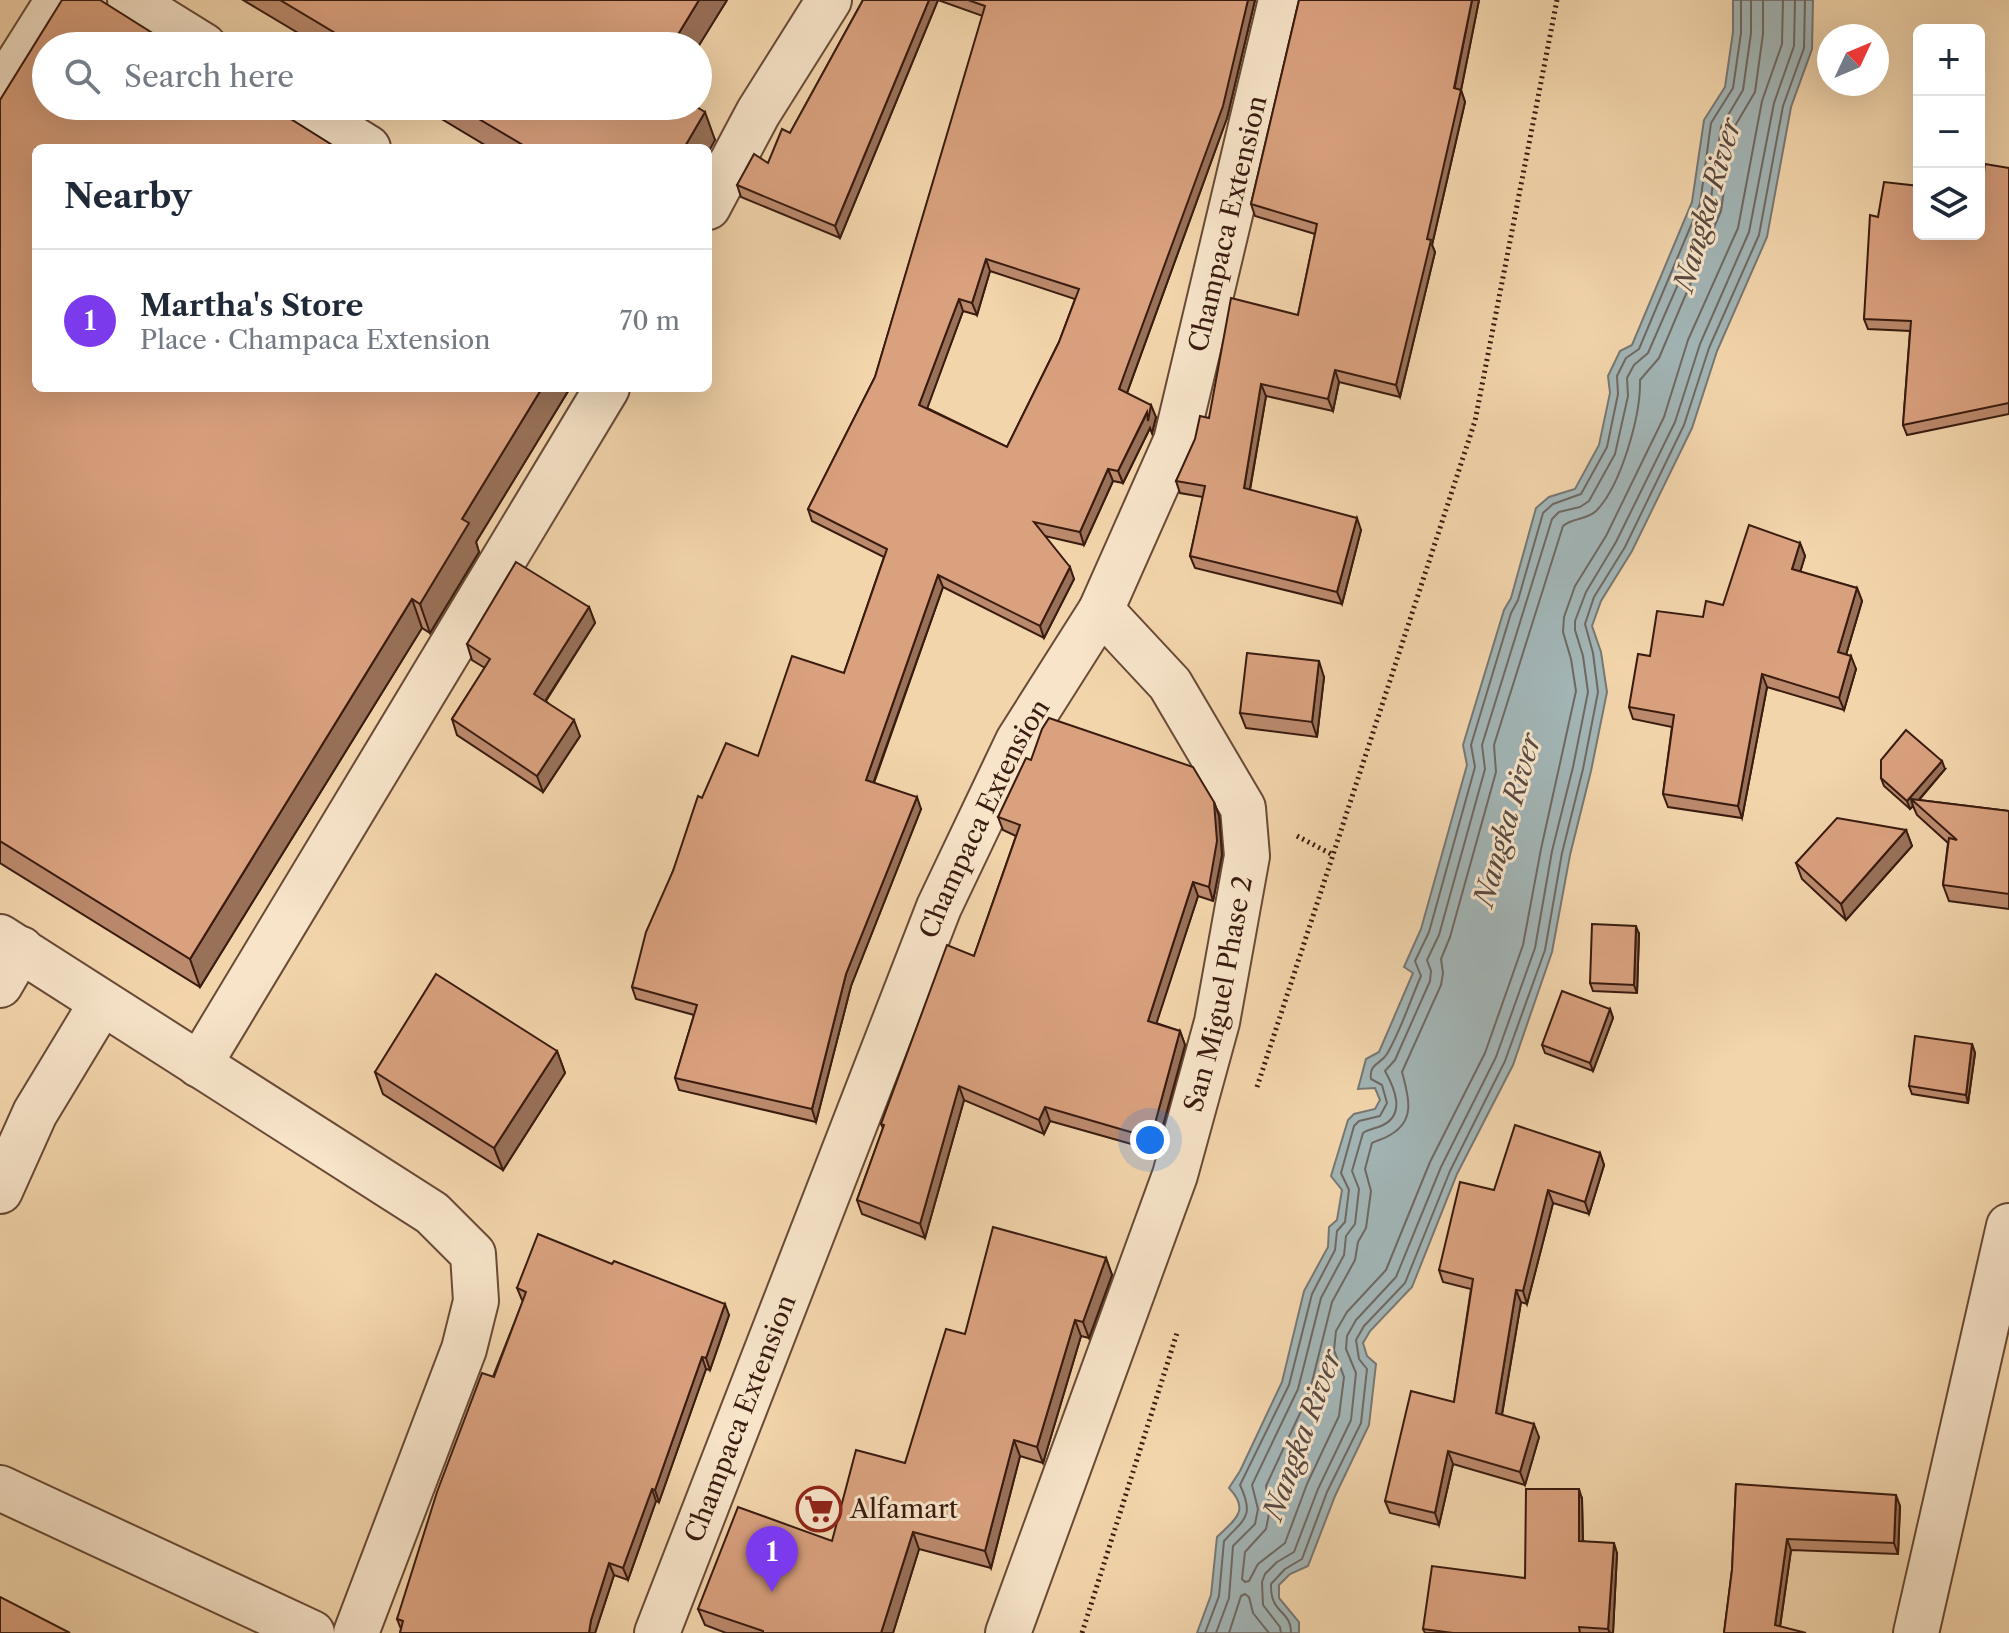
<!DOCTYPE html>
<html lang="en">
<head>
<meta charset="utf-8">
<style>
	body { margin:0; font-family:"Libre Caslon Text",serif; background:#f2f2f3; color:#1f2937 }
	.controls { position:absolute; right:24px; top:24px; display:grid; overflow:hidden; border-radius:12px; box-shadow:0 8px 32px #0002 }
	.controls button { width:72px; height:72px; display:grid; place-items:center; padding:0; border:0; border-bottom:2px solid #e0e1e3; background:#fff; color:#1f2937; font:40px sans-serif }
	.compass { position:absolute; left:1817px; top:24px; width:72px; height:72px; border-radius:50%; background:#fff; box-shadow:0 8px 32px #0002; rotate:46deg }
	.you { position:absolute; left:1150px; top:1140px; width:28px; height:28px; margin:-20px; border:6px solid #fff; border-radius:50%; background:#1a73e8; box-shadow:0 0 0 12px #1a73e833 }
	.badge { display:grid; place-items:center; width:52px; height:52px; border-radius:50%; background:#7c3aed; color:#fff; font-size:26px; font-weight:700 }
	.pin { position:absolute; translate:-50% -66px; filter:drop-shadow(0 2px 4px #0008) }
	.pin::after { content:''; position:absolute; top:42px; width:28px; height:24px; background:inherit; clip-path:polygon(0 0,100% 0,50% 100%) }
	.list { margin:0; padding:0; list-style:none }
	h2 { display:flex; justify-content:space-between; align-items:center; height:104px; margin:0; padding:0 32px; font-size:34px }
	h2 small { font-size:26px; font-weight:400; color:#747a83 }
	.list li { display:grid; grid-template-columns:52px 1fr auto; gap:24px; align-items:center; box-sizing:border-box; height:144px; padding:0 32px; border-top:2px solid #e0e1e3 }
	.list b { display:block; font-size:30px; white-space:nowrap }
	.list p { margin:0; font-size:26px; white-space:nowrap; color:#747a83 }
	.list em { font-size:26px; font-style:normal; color:#747a83 }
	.icon { flex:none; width:44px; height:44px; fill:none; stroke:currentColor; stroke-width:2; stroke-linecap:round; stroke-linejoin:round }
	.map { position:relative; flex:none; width:2009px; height:1633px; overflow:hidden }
	.search { position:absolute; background:#fff; box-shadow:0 8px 32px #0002; left:32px; top:32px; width:680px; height:88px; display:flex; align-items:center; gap:20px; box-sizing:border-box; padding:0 28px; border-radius:44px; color:#747a83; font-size:30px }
	.panel { position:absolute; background:#fff; box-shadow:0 8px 32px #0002; left:32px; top:144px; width:680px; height:248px; border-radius:12px }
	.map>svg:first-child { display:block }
	.water { fill:#a2b5b6; stroke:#787773; stroke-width:2 }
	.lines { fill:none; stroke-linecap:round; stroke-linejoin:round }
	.shore { stroke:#6e6862; stroke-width:2 }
	.minor-casing { stroke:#684a36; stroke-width:48 }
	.path { stroke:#391b0f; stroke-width:5; stroke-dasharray:2 4; stroke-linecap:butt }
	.minor { stroke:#f7e4c9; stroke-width:44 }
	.wall { fill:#bb8a6d; stroke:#391b0f; stroke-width:2; fill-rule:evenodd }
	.shaded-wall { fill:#997159; stroke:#391b0f; stroke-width:2 }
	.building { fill:#daa17f; stroke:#391b0f; stroke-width:2; fill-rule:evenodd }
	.labels { text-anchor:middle; stroke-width:6; stroke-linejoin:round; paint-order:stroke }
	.street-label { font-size:26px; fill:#391b0f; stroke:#f7e4c9 }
	.poi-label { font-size:26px; fill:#391b0f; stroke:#f7e4c9; text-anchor:start }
	.water-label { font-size:28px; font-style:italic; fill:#584941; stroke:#f7e4c9 }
</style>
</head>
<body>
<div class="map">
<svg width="2009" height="1633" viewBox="0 0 2009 1633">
	<rect width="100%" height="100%" fill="#f3d5ac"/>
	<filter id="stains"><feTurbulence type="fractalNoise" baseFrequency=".0025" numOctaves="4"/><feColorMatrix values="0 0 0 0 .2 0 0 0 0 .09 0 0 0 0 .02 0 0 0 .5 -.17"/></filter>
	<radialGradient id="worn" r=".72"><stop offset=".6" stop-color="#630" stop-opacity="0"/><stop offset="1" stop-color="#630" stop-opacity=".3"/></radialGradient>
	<path class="water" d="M1733,0H1813L1812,49L1791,107L1767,237L1717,351L1692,428L1632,551L1601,601L1592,626L1601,652L1607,692L1591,771L1570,855L1552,952L1513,1065L1457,1174L1412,1287L1370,1331L1363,1343L1367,1356L1376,1364L1369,1425L1335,1496L1308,1566L1290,1574L1279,1585V1598L1299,1622V1633H1197L1211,1595L1217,1537C1234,1520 1251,1511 1229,1488L1240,1471L1282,1382L1304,1291L1328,1247L1329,1227L1337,1220L1342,1190L1331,1176L1348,1120L1354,1114L1375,1109L1380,1100L1375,1088L1358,1089L1366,1059L1379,1052L1413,973L1404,967L1421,929L1467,765L1463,745L1504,610L1511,598L1536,508L1549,497L1575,489L1599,445L1610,393L1608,376L1620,351L1632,345L1692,202L1704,120L1725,87L1733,32Z"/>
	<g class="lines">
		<g class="shore">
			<path d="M1763,0V34L1755,92L1732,131L1721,211L1659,358L1640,380C1641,415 1621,486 1596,511C1587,520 1572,518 1563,526L1494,745L1496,772L1450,937L1441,959L1443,973L1441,985L1402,1072C1408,1095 1417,1120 1390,1135C1384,1139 1378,1140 1372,1143L1365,1169L1371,1191L1366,1228L1358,1242L1355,1260L1332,1302L1309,1394L1266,1486L1270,1509L1266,1529L1245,1552L1242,1579L1245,1582L1249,1581L1258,1564L1285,1543L1307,1484L1339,1416L1344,1377L1334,1350L1336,1331L1347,1312L1386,1270L1430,1162L1485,1053L1523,945L1541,849L1576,691L1571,659L1563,632L1564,617L1575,586L1606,536L1664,417L1688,340L1738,228L1762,101L1782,44L1783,0"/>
			<path d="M1205,1633L1219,1596L1224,1541C1244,1519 1255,1517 1240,1485L1289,1385L1312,1294L1335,1250L1337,1231L1345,1222L1349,1190L1341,1173L1354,1126L1359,1121L1380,1116L1387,1103L1382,1085L1371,1079C1369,1063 1380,1065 1387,1054C1401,1030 1410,1001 1421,976L1415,961L1429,932L1475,767L1471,745L1511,613L1518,600L1543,513L1553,504L1581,494L1607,447L1618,394L1617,376L1626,358L1639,349L1700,204L1711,123L1733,88L1741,33V0"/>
			<path d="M1216,1633L1229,1598L1233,1546L1255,1524L1258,1509L1252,1485L1298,1389L1321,1298L1344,1255L1346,1236L1355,1224L1359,1189L1352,1171L1363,1133C1369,1129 1374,1129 1381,1126C1407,1115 1394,1087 1385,1071L1395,1060L1430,981L1431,971L1427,960L1439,935L1485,769L1482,745L1552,519L1559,512L1580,507L1589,501L1615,454L1628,396L1627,378L1634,365L1648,353L1692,252L1710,205L1721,127L1743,90L1751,33V0"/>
			<polyline points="1229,1633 1241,1596 1245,1594 1249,1597 1253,1613 1269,1633"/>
			<polyline points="1281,1633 1280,1627 1263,1605 1262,1582 1265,1574 1277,1562 1294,1552 1318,1489 1351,1420 1356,1373 1346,1349 1347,1336 1356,1320 1396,1277 1441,1167 1496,1057 1535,948 1552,851 1573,767 1588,692 1583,656 1575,630 1575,621 1586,592 1616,542 1675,422 1700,344 1749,232 1774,103 1794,46 1795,0"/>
			<path d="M1291,1633C1291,1609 1270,1615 1271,1584L1285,1569L1302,1559L1327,1492L1361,1423L1367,1369L1359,1359L1356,1340L1364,1326L1405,1283L1450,1171L1505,1061L1545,950L1562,853L1583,769L1598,692L1593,653L1585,624L1594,597L1625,547L1684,425L1709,348L1759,235L1783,106L1804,48L1805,0"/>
		</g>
		<g class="minor-casing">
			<g id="minor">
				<polyline points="130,0 204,46"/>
				<polyline points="0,92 58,0"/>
				<polyline points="300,106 368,148"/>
				<polyline points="708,207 758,113 829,0"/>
				<polyline points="0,937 432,1213 473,1254 476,1301 464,1349 356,1633"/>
				<polyline points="0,985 21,949"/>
				<polyline points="199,1065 607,388"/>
				<polyline points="0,1191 35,1113 101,1004"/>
				<polyline points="0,1488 312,1633"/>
				<path id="s1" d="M657,1633L939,907L1018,741L1101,610L1176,441L1281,0"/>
				<path id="s2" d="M1008,1633L1175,1175L1217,1022L1247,856L1243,808L1170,684L1101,610"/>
				<polyline points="1916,1633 2009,1226"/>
			</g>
		</g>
		<g class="path">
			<polyline points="1297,836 1333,855"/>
			<polyline points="1257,1087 1475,421 1557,0"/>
			<polyline points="1082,1633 1177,1333"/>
		</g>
		<use href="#minor" class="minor"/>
	</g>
	<g class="wall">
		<polygon points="243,0 727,0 698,46 320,46"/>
		<polygon points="863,0 938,0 840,238 741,197 737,185 768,163 790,133"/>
		<path d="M938,0H1255L1227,118L1127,393L1156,417L1152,433L1150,428L1123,483L1113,481L1084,545L1045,536L1074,579L1044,638L943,587L874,783L921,809L851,986L816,1122L679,1090L675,1078L694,1015L636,999L632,987L673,871L702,798L758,756L844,673L884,557L812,521L808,509L875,377L983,16ZM990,271L1075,299L1059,342L1007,447L927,408L963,311L977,315Z"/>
		<polygon points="1299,0 1479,0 1461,90 1465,102 1432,245 1435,252 1400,397 1339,382 1333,411 1266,396 1250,490 1361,530 1342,604 1195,568 1190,556 1203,497 1180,493 1176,481 1209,418 1298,315 1315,234 1255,216 1251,204"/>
		<polygon points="0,100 36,388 570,388 476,542 479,552 430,633 422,628 200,987 0,863"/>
		<polygon points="420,106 695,106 715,140 708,148 490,148"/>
		<polygon points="2009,168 2009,414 1907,435 1903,425 1910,331 1868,329 1864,319 1878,217 1981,195"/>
		<polygon points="1800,543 1805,556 1800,572 1857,588 1862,601 1846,655 1856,669 1844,710 1767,687 1742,818 1668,807 1663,794 1672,727 1633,719 1629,707 1650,656 1703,617 1723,605"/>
		<polygon points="589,607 595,623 546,701 580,736 543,792 457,735 452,719 485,668 472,660 467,644"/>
		<polygon points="1324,677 1317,737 1246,728 1240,713"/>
		<polygon points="1945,769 1919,800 2009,811 2009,909 1949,901 1943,885 1948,843 1917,815 1913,806 1910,809 1884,786 1881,778"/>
		<polygon points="1214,802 1219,816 1222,855 1213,901 1198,896 1156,1023 1180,1031 1185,1045 1156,1151 1050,1121 1044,1134 964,1100 925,1238 862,1214 857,1200 883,1128 881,1124 974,956 1016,836 1003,830 998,817"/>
		<polygon points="1906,830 1912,846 1846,920 1802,879 1796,863"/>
		<polygon points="1639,934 1637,993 1593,991 1590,983"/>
		<polygon points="1610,1009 1613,1018 1593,1071 1545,1053 1542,1045"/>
		<polygon points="1972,1044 1975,1053 1968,1103 1912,1094 1909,1086"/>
		<polygon points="557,1051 565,1073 503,1170 383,1094 375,1072"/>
		<polygon points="1600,1153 1604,1165 1589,1214 1553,1203 1527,1304 1521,1302 1502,1415 1539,1437 1525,1485 1453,1464 1439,1525 1390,1513 1385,1501 1454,1402 1471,1289 1443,1282 1439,1270 1494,1190"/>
		<polygon points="1106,1258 1112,1275 1089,1338 1081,1336 1043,1463 1020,1456 991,1568 919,1549 893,1633 726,1633 705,1625 698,1609 832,1541 905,1463"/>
		<polygon points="517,1288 729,1315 710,1370 706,1369 659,1502 656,1501 628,1580 614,1575 595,1633 400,1633 401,1629 397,1619 523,1301 522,1300"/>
		<polygon points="1736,1484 1900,1506 1898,1554 1791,1550 1780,1627 1724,1633 1732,1570"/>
		<polygon points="1582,1499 1583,1541 1617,1553 1613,1633 1425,1633 1423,1629 1525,1578"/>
	</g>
	<g class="shaded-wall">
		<polygon points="699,0 727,0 698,47 698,46 671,46"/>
		<polygon points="929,0 938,0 840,238 835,226"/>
		<polygon points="1248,0 1255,0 1227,118 1124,401 1119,389"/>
		<polygon points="1472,0 1479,0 1461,90 1465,102 1432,245 1435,252 1400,397 1396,385"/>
		<polygon points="705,112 715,140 708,153 708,148 684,148"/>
		<polygon points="986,259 990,271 977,315 972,303"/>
		<polygon points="959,299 963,311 924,417 919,405"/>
		<polygon points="1335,370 1339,382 1333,411 1328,399"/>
		<polygon points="1261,384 1266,396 1248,500 1244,488"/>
		<polygon points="542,388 570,388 476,542 479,552 430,633 420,604 462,519"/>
		<polygon points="1151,405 1156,417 1152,433 1150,428 1123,483 1118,471"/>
		<polygon points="1108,469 1113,481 1084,545 1080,532"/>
		<polygon points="1357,518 1361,530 1342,604 1337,592"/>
		<polygon points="1800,543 1805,556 1797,582 1792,569"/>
		<polygon points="1070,567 1074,579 1044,638 1040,626"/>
		<polygon points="938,575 943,587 870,792 866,780"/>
		<polygon points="1857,588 1862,601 1843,665 1838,652"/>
		<polygon points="412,599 422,628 200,987 190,959"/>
		<polygon points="589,607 595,623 540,709 534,694"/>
		<polygon points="1851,656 1856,669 1844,710 1839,698"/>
		<polygon points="1319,661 1324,677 1317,737 1312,722"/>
		<polygon points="1762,674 1767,687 1742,818 1738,806"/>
		<polygon points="574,720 580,736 543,792 537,776"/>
		<polygon points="1942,761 1945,769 1916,803 1911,799 1913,806 1910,809 1907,801"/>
		<polygon points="917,797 921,809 851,986 816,1122 812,1109 846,974"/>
		<polygon points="1214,802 1219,816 1222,855 1213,901 1209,887"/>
		<polygon points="1906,830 1912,846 1846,920 1841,904"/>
		<polygon points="1193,882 1198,896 1153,1034 1148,1021"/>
		<polygon points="1636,926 1639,934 1637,993 1634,985"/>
		<polygon points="1610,1009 1613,1018 1593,1071 1590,1063"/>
		<polygon points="1180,1031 1185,1045 1156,1151 1151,1138"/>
		<polygon points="1972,1044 1975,1053 1968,1103 1966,1095"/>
		<polygon points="557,1051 565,1073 503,1170 494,1148"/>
		<polygon points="959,1086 964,1100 925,1238 920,1224"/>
		<polygon points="1045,1107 1050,1121 1044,1134 1039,1120"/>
		<polygon points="1600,1153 1604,1165 1589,1214 1585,1202"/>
		<polygon points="1548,1190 1553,1203 1527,1304 1523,1291"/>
		<polygon points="1106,1258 1112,1275 1089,1338 1083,1322"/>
		<polygon points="1516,1290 1521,1302 1500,1425 1496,1413"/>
		<polygon points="725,1304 729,1315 710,1370 706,1358"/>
		<polygon points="1075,1320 1081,1336 1043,1463 1037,1447"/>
		<polygon points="702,1357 706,1369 659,1502 655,1490"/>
		<polygon points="1534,1424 1539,1437 1525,1485 1520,1472"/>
		<polygon points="1014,1440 1020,1456 991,1568 985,1551"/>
		<polygon points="1448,1451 1453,1464 1439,1525 1435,1513"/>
		<polygon points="652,1489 656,1501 628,1580 623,1568"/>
		<polygon points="1579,1489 1582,1499 1583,1551 1579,1541"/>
		<polygon points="1896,1495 1900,1506 1898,1554 1894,1543"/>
		<polygon points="913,1532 919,1549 893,1633 881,1633"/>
		<polygon points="1787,1539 1791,1550 1779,1633 1775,1625"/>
		<polygon points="1614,1543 1617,1553 1613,1633 1610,1633 1608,1629"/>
		<polygon points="609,1563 614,1575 595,1633 589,1633 591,1620"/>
	</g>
	<g class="building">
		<polygon points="62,0 100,0 173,46 46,46 46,106 270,106 337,148 36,148 36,388 542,388 462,519 469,523 420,604 412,599 190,959 0,841 0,100"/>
		<polygon points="280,0 699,0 671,46 357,46"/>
		<polygon points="863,0 929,0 835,226 737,185 754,154 768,163 782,129 790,133"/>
		<path d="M968,0H1248L1223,106L1119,389L1151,405L1148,421L1147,412L1118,471L1108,469L1080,532L1034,522L1070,567L1040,626L938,575L866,780L917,797L846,974L812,1109L675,1078L697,1005L632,987L646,932L673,871L698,796L702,798L726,743L758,756L792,656L844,673L887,549L808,509L875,377L985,6ZM986,259L1079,289L1059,342L1007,447L919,405L959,299L972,303Z"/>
		<polygon points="1299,0 1472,0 1454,88 1461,90 1427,239 1431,240 1396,385 1335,370 1328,399 1261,384 1244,488 1357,518 1337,592 1190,556 1205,486 1176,481 1195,439 1200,416 1209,418 1231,298 1298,315 1317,224 1251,204"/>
		<polygon points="457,106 695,106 705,112 684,148 528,148"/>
		<polygon points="1985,164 2009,168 2009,403 1903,425 1911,321 1864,319 1870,215 1878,217 1884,182 1919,186 1919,234 1979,234 1979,194 1981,195"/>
		<polygon points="1749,525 1800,543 1792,569 1857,588 1838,652 1851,656 1839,698 1762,674 1738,806 1663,794 1674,715 1629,707 1638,654 1650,656 1657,611 1703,617 1706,601 1723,605"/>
		<polygon points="516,562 589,607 534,694 574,720 537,776 452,719 490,659 467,644"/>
		<polygon points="1247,653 1319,661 1312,722 1240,713"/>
		<polygon points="1049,718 1193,767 1214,802 1217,841 1209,887 1193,882 1148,1021 1180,1031 1151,1138 1045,1107 1039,1120 959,1086 920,1224 857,1200 884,1125 881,1124 947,945 974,956 1020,825 998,817 1026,758 1031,760 1042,729"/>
		<polygon points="1906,730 1942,761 1907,801 1881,778 1881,760"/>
		<polygon points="1911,799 2009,811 2009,894 1943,885 1949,838 1957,840"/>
		<polygon points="1837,818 1906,830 1841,904 1796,863"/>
		<polygon points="1592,924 1636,926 1634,985 1590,983"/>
		<polygon points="436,974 557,1051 494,1148 375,1072"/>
		<polygon points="1562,991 1610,1009 1590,1063 1542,1045"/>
		<polygon points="1915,1036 1972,1044 1966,1095 1909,1086"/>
		<polygon points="1515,1125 1600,1153 1585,1202 1548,1190 1523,1291 1516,1290 1496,1413 1534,1424 1520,1472 1448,1451 1435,1513 1385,1501 1411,1391 1454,1402 1473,1279 1439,1270 1460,1182 1494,1190"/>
		<polygon points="993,1227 1106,1258 1083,1322 1075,1320 1037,1447 1014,1440 985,1551 913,1532 881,1633 763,1633 763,1631 698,1609 738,1507 832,1541 856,1450 905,1463 946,1329 965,1334"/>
		<polygon points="538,1234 612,1264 614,1261 725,1304 706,1358 702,1357 655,1490 652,1489 623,1568 609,1563 591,1620 589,1633 400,1633 403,1621 397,1619 437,1492 482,1373 494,1377 526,1292 517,1288"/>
		<polygon points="1736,1484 1896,1495 1894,1543 1787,1539 1775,1625 1806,1633 1724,1633 1732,1570"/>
		<polygon points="1526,1489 1579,1489 1579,1541 1614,1543 1608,1629 1579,1627 1580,1633 1453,1633 1423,1629 1432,1566 1525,1578"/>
		<polygon points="0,1597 70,1633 0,1633"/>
	</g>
	<defs>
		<g id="supermarket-ring" transform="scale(2.3)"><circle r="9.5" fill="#f7e4c9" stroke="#8f2418" stroke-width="1.5"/><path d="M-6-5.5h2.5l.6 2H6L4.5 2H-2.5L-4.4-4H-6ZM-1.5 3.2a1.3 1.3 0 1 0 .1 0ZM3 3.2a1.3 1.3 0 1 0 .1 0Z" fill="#8f2418"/></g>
	</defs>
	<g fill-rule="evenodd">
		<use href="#supermarket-ring" x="819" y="1509"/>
	</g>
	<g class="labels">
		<g class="street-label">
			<text dy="9" stroke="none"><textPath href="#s1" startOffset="1526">Champaca Extension</textPath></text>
			<text dy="9" stroke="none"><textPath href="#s1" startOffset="878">Champaca Extension</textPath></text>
			<text dy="9" stroke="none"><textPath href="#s2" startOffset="674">San Miguel Phase 2</textPath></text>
			<text dy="9" stroke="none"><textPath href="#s1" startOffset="230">Champaca Extension</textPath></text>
		</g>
		<g class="poi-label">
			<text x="850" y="1518">Alfamart</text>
		</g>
		<g class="water-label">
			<text transform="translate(1707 205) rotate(-74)" y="10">Nangka River</text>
			<text transform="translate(1507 820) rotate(-74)" y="10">Nangka River</text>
			<text transform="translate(1302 1435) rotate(-70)" y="10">Nangka River</text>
		</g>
	</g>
	<rect width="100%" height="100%" filter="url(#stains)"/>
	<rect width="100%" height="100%" fill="url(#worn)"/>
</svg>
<div class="controls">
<button>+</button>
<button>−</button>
<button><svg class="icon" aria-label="layers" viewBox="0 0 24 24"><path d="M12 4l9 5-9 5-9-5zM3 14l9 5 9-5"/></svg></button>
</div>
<svg class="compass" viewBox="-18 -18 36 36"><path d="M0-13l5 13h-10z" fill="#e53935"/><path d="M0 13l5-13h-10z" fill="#747a83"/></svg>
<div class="you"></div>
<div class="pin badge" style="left:772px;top:1592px">1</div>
<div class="search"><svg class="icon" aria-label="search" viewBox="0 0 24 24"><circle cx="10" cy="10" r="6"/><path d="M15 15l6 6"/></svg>Search here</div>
<section class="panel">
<h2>Nearby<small></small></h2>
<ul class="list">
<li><span class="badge">1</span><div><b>Martha's Store</b><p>Place · Champaca Extension</p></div><em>70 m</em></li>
</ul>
</section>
</div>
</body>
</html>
